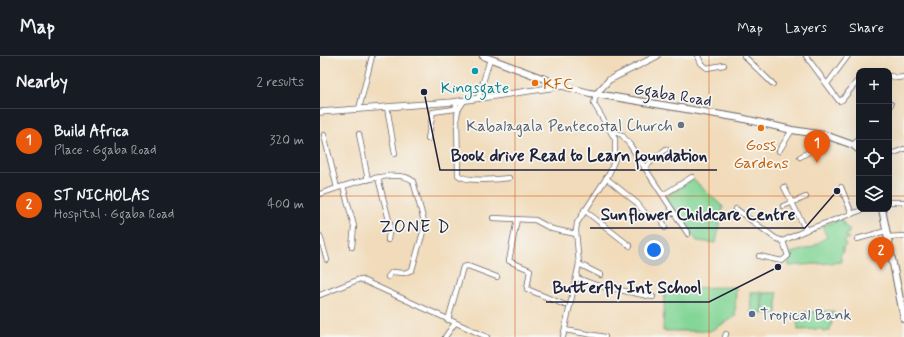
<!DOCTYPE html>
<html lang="en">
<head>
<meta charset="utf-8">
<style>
	body { margin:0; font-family:Mynerve,sans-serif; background:#20242c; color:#f1f3f6 }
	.controls { position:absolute; right:12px; top:12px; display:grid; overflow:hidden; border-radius:8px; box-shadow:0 4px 16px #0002 }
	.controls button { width:36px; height:36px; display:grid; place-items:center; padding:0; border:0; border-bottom:1px solid #363941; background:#171b24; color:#f1f3f6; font:20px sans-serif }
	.you { position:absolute; left:334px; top:194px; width:14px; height:14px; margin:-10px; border:3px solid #fff; border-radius:50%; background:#1a73e8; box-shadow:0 0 0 6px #1a73e833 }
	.badge { display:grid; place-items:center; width:26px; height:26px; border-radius:50%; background:#ea580c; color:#fff; font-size:13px; font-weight:700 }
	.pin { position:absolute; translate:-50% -33px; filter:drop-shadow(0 1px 2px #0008) }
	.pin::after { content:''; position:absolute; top:21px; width:14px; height:12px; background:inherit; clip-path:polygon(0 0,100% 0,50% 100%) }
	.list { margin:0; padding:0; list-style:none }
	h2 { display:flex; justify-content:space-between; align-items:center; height:52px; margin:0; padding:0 16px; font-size:17px }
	h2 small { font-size:13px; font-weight:400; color:#9ea1a6 }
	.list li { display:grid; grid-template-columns:26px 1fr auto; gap:12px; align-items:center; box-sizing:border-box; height:64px; padding:0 16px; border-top:1px solid #363941 }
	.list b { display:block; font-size:15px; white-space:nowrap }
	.list p { margin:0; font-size:13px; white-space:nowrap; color:#9ea1a6 }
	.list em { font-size:13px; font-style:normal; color:#9ea1a6 }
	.icon { flex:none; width:22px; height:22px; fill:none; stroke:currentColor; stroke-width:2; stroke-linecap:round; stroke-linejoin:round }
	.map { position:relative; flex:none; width:584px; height:281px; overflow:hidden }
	header { display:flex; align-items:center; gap:24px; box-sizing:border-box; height:56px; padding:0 20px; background:#171b24; border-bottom:1px solid #363941 }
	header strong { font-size:19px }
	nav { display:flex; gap:22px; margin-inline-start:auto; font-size:14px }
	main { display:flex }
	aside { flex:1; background:#171b24 }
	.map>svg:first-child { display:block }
	.green { fill:#84d697; stroke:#537c69 }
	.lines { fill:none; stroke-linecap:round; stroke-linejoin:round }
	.minor-casing { stroke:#6a6367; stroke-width:6 }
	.tertiary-casing { stroke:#6a6367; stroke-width:7 }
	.secondary-casing { stroke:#6a6367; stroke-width:8 }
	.minor { stroke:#fff; stroke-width:4.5 }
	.tertiary { stroke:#fff; stroke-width:5.5 }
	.secondary { stroke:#fff; stroke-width:6 }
	.grid { fill:none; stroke:#d45411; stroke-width:1; stroke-opacity:0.55 }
	.culture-dot { fill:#0f9aa8; stroke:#f6f6f2; stroke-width:1.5 }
	.food-dot { fill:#e8710a; stroke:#f6f6f2; stroke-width:1.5 }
	.worship-dot { fill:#6b7280; stroke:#f6f6f2; stroke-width:1.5 }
	.service-dot { fill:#5c6f8a; stroke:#f6f6f2; stroke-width:1.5 }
	.labels { text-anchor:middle; stroke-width:3.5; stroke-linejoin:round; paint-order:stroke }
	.food-label { font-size:16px; fill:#c56008; stroke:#f6f6f2; text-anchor:start }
	.culture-label { font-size:16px; fill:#0d838f; stroke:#f6f6f2 }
	.street-label { font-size:16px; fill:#22223b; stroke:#f6f6f2 }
	.worship-label { font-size:16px; fill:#5b616d; stroke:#f6f6f2; text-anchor:end }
	.service-label { font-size:16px; fill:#4e5e75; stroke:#f6f6f2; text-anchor:start }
	.quarter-label { font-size:18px; letter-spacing:1px; fill:#22223b; stroke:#f6f6f2 }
	.leader { fill:none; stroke:#22223b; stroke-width:1.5 }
	.callout-dot { fill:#22223b; stroke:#f6f6f2; stroke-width:1.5 }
	.callout-label { font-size:17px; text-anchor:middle; font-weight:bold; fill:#22223b; stroke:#f6f6f2; stroke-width:3.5; stroke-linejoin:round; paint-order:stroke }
</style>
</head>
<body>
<header>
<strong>Map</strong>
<nav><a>Map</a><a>Layers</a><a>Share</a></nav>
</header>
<main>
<aside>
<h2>Nearby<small>2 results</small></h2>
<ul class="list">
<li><span class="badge">1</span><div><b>Build Africa</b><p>Place · Ggaba Road</p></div><em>320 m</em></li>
<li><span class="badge">2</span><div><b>ST NICHOLAS</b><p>Hospital · Ggaba Road</p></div><em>400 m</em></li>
</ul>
</aside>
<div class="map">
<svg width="584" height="281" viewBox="0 0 584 281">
	<rect width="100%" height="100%" fill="#f6f6f2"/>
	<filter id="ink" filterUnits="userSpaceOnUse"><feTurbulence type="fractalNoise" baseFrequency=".025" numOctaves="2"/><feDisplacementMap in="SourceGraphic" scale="8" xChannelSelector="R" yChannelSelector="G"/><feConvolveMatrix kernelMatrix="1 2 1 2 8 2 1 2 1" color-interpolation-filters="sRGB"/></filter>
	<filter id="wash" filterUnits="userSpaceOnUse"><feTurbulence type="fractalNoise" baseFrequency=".012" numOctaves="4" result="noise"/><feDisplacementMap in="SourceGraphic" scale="16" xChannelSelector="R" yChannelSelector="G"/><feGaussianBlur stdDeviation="0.9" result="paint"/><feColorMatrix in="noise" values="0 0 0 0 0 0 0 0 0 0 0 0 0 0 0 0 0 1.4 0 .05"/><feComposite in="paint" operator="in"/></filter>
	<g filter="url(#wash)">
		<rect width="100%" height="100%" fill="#f1dbba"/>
		<g class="green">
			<polygon points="373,123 403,151 396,187 377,185 345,141"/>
			<polygon points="521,163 526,171 529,173 529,177 525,180 529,182 524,185 526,189 523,191 523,196 520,199 522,206 469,210 468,198 492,191 507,181 502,170"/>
			<polygon points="416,231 415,261 390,275 343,275 345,232"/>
			<polygon points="430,236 441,236 442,258 431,258"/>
			<rect x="443" y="237" width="14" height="20"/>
			<polygon points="514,255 510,275 503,276 503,273 478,274 477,264 479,263 481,256"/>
		</g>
	</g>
	<g filter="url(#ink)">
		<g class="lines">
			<g class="minor-casing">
				<g id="minor">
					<polyline points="378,0 381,7 387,12 404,9"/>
					<polyline points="424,0 453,28"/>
					<polyline points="486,0 519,45 522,44 539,23"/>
					<polyline points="571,20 577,22 584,21"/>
					<polyline points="507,28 528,0"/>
					<polyline points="158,43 170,3"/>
					<path d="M144,45L138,54L137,60L138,119C147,127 177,123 189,122"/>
					<polyline points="67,51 75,98"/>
					<polyline points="569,51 571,48"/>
					<polyline points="39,53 52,0"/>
					<polyline points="292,75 302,79 310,89 368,178"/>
					<polyline points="39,78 48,124"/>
					<polyline points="4,79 17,132"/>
					<polyline points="108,83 113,56 135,53 137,46"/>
					<polyline points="533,89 539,83"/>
					<polyline points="459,95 472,74"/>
					<polyline points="569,99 584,93"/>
					<polyline points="480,101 499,90 505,79"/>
					<polyline points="324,112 346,93"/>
					<polyline points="58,122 70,168 68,184"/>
					<polyline points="286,122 317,147 325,157"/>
					<polyline points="23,130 34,170 32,191"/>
					<polyline points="464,131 486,174"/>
					<polyline points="521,131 532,158"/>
					<path d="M0,138C19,131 78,110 93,125L105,169L92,214L84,217L72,216L68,221"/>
					<polyline points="343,139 372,121"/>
					<polyline points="569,146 584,146"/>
					<polyline points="463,150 486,141"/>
					<polyline points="416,153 455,182 463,185 486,174 545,153"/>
					<polyline points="264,154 310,190"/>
					<polyline points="173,162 215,164 232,173 256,178"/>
					<polyline points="197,163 189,205 210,214 207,233 245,249"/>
					<polyline points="345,172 342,163 353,156"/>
					<polyline points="0,180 7,204"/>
					<polyline points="567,181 584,180"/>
					<polyline points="537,183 566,175"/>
					<polyline points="439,200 462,205 468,200 463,185"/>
					<polyline points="259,208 281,219"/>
					<polyline points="257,222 276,229 333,241"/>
					<polyline points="0,239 40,223 167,281"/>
					<polyline points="128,264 143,211 148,210 177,221"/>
					<polyline points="245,274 285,281"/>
					<polyline points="125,281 135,267"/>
					<polyline points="243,281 259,208 256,175 257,167 289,118 295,103 295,83 274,48 276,38"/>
					<polyline points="405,281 406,278"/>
				</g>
			</g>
			<g class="tertiary-casing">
				<g id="tertiary">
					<polyline points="276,38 289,24 337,0"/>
					<polyline points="0,56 133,46 243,30"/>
				</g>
			</g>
			<g class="secondary-casing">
				<g id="secondary">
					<polyline points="163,0 243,30 270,37 420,62 472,74 505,79 533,89 539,94"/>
					<polyline points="562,153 584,263"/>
				</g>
			</g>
			<use href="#minor" class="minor"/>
			<use href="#tertiary" class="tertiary"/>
			<use href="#secondary" class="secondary"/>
		</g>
	</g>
	<path class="grid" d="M195,0V281M389,0V281M0,140H539M569,140H584"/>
	<circle class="culture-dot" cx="155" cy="15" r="4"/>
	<g class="food-dot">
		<circle cx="215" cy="27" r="4"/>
		<circle cx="441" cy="72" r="4"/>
	</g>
	<circle class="worship-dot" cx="361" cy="69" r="4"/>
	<circle class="service-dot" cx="432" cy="258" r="4"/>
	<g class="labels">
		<g class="food-label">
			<text x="223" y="33">KFC</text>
			<text x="441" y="94" text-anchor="middle">Goss<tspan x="441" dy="18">Gardens</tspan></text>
		</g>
		<g class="culture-label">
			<text x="155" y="37">Kingsgate</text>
		</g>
		<g class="street-label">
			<text transform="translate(353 38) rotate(9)" y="6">Ggaba Road</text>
		</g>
		<g class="worship-label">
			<text x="353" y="75">Kabalagala Pentecostal Church</text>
		</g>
		<g class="service-label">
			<text x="440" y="264">Tropical Bank</text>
		</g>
		<g class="quarter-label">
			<text x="95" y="176">ZONE D</text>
		</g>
	</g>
	<path class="leader" d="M104 36L120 114H397M517 135L485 172H270M458 211L389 246H226"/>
	<g class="callout-dot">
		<circle cx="104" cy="36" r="4"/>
		<circle cx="517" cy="135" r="4"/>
		<circle cx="458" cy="211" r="4"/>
	</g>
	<g class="callout-label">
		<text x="259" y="105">Book drive Read to Learn foundation</text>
		<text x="378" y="164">Sunflower Childcare Centre</text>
		<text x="307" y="237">Butterfly Int School</text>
	</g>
</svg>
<div class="controls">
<button>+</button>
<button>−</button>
<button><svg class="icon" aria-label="locate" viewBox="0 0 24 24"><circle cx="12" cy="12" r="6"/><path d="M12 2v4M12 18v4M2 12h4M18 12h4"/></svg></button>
<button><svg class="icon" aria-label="layers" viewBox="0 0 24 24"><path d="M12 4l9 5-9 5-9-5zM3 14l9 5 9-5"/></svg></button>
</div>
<div class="you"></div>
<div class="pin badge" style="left:497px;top:107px">1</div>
<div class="pin badge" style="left:561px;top:214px">2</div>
</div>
</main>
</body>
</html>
